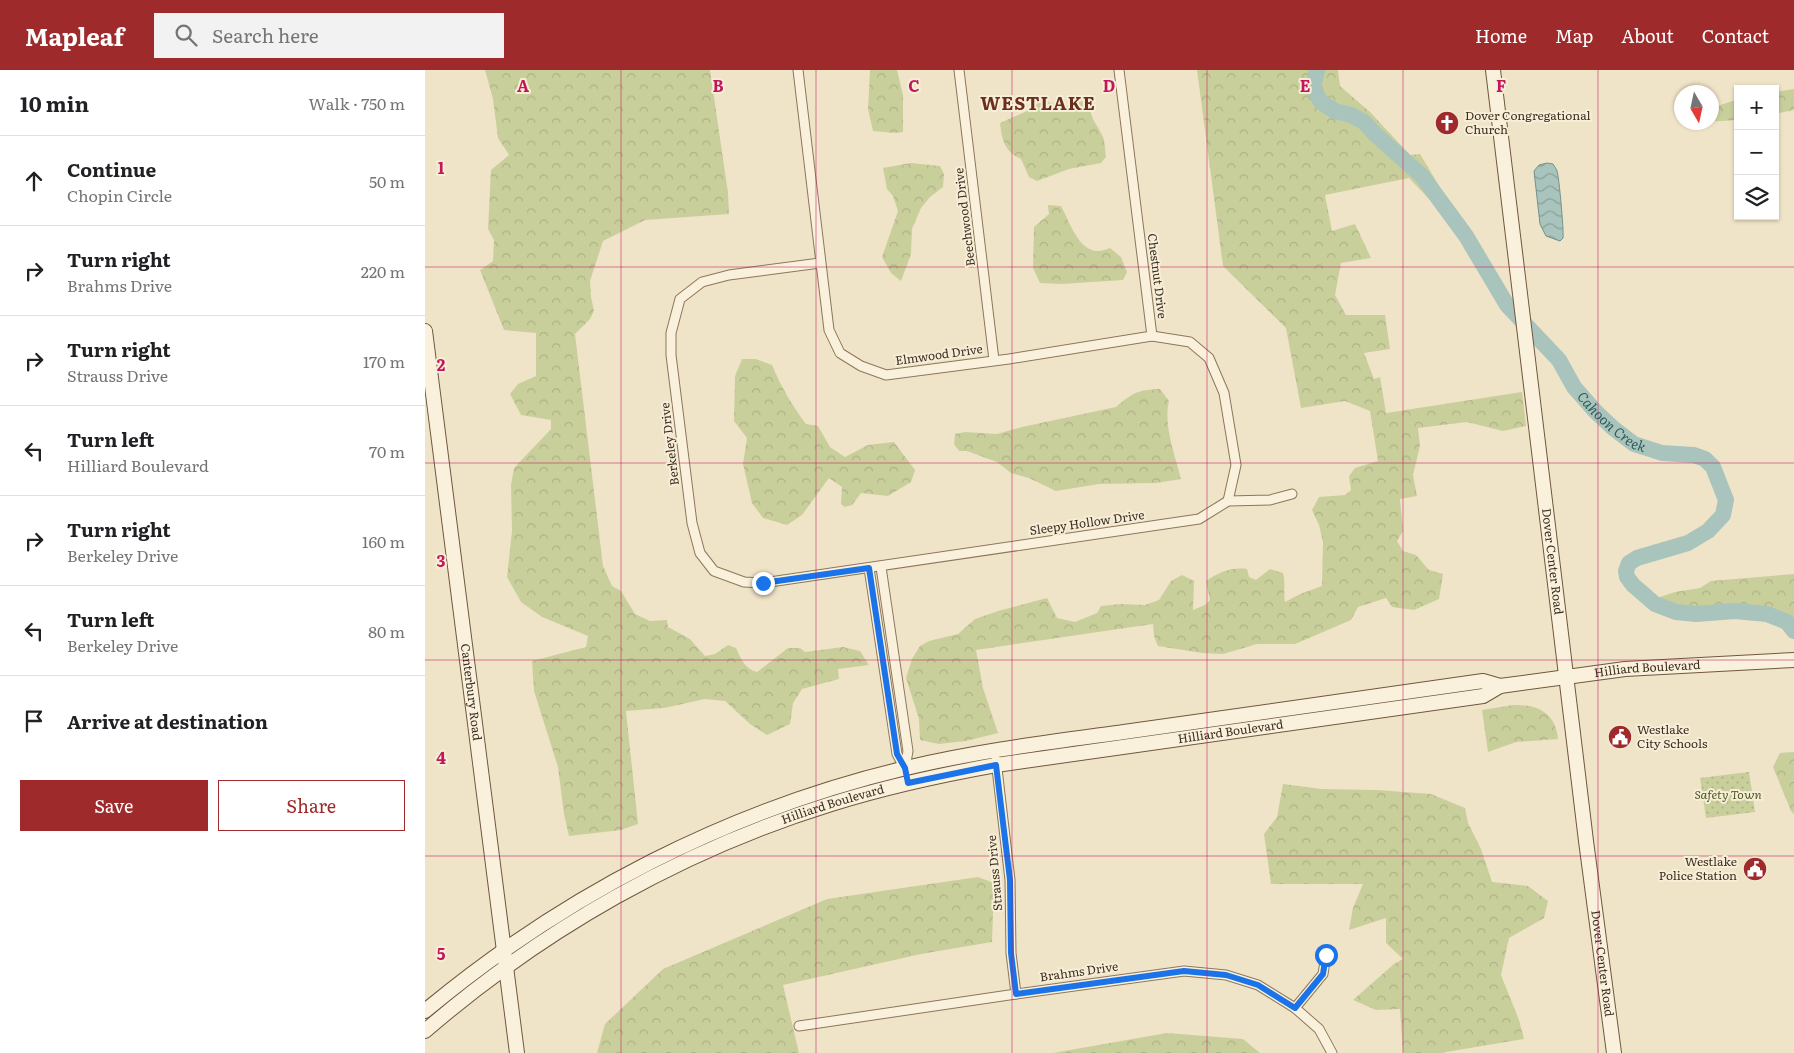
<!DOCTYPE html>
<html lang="en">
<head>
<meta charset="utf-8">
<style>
	body { margin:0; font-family:Literata,serif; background:#f2f2f2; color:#202124 }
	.controls { position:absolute; right:15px; top:15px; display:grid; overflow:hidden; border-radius:0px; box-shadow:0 1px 4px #0004 }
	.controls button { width:45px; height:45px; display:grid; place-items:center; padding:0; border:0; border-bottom:1px solid #e0e0e0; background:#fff; color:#202124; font:25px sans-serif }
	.compass { position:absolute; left:1249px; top:15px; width:45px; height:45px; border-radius:50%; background:#fff; box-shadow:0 1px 4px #0004; rotate:171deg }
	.stop { position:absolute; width:15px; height:15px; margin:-11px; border:4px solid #1a73e8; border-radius:50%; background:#fff }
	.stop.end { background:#1a73e8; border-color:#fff; box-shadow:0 1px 5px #0008 }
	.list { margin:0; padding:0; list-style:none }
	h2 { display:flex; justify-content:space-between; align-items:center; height:65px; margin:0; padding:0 20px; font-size:21px }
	h2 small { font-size:16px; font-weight:400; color:#757577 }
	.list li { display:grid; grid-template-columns:32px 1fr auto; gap:15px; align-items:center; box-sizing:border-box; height:90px; padding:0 20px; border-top:1px solid #e0e0e0 }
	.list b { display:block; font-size:19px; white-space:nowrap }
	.list p { margin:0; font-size:16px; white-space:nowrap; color:#757577 }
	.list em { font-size:16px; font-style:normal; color:#757577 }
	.actions { display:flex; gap:10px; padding:15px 20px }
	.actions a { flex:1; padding:11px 0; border:1px solid #9e2a2b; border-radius:0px; text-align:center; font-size:18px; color:#9e2a2b }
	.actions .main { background:#9e2a2b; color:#fff }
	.icon { flex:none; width:28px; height:28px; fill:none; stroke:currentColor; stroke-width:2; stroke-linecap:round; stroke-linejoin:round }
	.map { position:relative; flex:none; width:1369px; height:983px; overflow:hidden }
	header { display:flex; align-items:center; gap:30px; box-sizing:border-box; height:70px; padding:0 25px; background:#9e2a2b; color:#fff }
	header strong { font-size:24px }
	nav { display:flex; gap:28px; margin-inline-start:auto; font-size:18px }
	.search { width:350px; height:45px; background:#f2f2f2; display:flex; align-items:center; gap:12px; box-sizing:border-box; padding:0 18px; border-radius:0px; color:#757577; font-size:19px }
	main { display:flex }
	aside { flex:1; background:#fff }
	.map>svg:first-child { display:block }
	.forest { fill:url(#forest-crowns) }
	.park { fill:url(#park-dots) }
	.water { fill:url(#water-waves); stroke:#6f938a }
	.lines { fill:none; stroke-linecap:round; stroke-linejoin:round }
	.river { stroke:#a9c4bc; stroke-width:16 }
	.street-casing { stroke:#8d765c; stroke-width:11 }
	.secondary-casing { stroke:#6f573f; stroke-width:16 }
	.street { stroke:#faf1dc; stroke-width:9 }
	.secondary { stroke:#faf1dc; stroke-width:14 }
	.route { stroke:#1a73e8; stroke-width:6 }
	.grid { fill:none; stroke:#c2185b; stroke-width:1; stroke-opacity:0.55 }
	.labels { text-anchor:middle; stroke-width:4; stroke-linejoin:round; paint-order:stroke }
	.poi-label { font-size:12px; fill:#3d2e20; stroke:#f7eed8; text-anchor:start }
	.street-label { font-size:12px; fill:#3d2e20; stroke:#f7eed8 }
	.park-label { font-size:12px; font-style:italic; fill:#4d5a26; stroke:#f7eed8 }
	.water-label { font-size:14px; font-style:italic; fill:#2f5d5a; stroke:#f7eed8 }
	.district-label { font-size:18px; font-weight:bold; letter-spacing:1px; fill:#6b2e1e; stroke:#f7eed8 }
	.grid-label { font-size:16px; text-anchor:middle; font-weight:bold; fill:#c2185b; stroke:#f7eed8; stroke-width:4; stroke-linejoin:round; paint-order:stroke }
</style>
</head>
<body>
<header>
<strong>Mapleaf</strong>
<div class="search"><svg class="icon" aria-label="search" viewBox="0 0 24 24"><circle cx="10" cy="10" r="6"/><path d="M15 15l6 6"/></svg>Search here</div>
<nav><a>Home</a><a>Map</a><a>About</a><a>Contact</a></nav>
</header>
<main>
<aside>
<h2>10 min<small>Walk · 750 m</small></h2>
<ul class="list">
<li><svg class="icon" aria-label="ahead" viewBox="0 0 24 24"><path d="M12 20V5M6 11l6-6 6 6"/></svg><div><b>Continue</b><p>Chopin Circle</p></div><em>50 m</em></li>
<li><svg class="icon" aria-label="right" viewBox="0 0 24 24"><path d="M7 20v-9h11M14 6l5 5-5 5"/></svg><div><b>Turn right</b><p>Brahms Drive</p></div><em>220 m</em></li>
<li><svg class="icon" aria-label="right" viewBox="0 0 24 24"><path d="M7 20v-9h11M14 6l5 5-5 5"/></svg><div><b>Turn right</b><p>Strauss Drive</p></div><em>170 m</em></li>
<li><svg class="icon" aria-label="left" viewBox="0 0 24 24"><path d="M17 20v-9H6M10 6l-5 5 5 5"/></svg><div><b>Turn left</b><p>Hilliard Boulevard</p></div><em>70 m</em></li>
<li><svg class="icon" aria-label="right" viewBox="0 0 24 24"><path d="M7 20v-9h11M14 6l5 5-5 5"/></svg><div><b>Turn right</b><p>Berkeley Drive</p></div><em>160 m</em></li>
<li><svg class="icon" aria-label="left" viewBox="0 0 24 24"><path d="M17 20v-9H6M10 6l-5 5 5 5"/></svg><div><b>Turn left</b><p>Berkeley Drive</p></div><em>80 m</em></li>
<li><svg class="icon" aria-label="arrive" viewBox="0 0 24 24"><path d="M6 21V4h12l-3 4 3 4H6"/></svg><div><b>Arrive at destination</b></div></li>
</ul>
<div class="actions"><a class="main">Save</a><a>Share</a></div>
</aside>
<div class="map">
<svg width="1369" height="983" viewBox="0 0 1369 983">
	<defs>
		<pattern id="forest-crowns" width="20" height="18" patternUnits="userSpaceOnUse" patternTransform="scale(1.25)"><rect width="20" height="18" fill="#c9cf9b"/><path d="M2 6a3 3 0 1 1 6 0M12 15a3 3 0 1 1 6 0" fill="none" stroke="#aeb285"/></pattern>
		<pattern id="park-dots" width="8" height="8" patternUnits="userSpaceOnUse" patternTransform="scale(1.25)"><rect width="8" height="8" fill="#c9cf9b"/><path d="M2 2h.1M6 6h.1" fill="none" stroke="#aeb285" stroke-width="1.8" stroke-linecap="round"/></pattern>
		<pattern id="water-waves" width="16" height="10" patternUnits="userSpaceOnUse" patternTransform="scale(1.25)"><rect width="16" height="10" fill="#a9c4bc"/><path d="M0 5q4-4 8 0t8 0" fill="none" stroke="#8ba098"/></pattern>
	</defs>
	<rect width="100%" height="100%" fill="#f0e4c8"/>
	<g class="forest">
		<path d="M60,0H285L303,123L304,144L220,150L178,171L165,211L166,227L169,241L165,249L150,264L178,496L187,516L196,521L210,544L225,551L242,550L243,557L265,569L280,586L290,584L303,575L311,578C316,589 320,599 332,602L363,578H375L380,582L418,577L435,581L444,595L413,599L414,609L377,619L368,633L365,654L342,665L325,654L300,631L280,629L239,638L201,641L213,754L196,760L144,766L139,744L133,697L109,621L107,591L161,577L163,566L117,547L96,532L82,507L87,461L86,415L89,398L126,359V350L96,345L85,324L93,314L111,306V263L79,260L55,200L68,191L69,170L63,159L66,100L84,85L73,68L68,29Z"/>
		<polygon points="445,0 472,0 478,25 478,62 469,63 448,61 443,39"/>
		<path d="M772,0H913L915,16L945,42L985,85L995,84L1019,124L1003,128L984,108L900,125L907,161L930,154L946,188L916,193L910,225L921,245H960L965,279L939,283L949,309L955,307L961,343L1097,322L1101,356L1078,361L1042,352L993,358L995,376L988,405L992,426L975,429L978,461L972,471L978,481L991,485L1004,500L1018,504L1014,529L989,540L967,537L961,528L933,537L926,550L870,574H832L798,584L777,583L733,576L729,566L728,554L551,580L558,618L573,663L541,671L514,674L495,670L494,649L481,608L487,589L495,576L504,571L533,564L550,549L573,541L622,528L632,548L650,552L672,543L676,536L696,534L720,535L734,530L746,511L757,505L769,511L768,540L780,535L785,530L781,511C794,502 807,497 822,499L824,507L831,510L845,499L858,503C861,513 858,523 860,532L875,524L897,516L898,472L894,455L887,440L894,427L920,425L926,420L924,406L930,398L953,391L945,341L920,331L876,338L861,258L798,196Z"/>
		<polygon points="1369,19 1369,40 1350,44 1350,22"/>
		<path d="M663,29L666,33C663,48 673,55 678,67C680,72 680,80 681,87L676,93L644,99L612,111L604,107L596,89C579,81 577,70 575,53L602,41L617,30L639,37Z"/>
		<polygon points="1313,29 1313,50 1263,53 1286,52 1287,38"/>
		<polygon points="486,93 515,96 519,104 518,117 505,127 496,138 487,159 486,184 476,211 466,203 457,187 473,141 468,126 462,119 458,98"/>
		<path d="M623,135L636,136C644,150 653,181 673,181C677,181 682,179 685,178L696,187L702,202L698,210L637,214L615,213L608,198L609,157L624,144Z"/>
		<path d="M317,289H331L347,295C356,317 367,335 381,354L393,356L405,377L420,387L443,375L469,372L490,400L486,412L463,426L436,423L427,435L420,437L416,434L417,417L404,408L377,445L362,455L338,448L327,433L318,394L322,368L309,351L310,306Z"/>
		<path d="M735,319L744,331C738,355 750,385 756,409L731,413L674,414L631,421L604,408L586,403L572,392L542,381H534L529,374L530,364L540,362L572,364L597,357L691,337C709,322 712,320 735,319Z"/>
		<path d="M1369,504V561C1367,558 1365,554 1362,552C1335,532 1282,548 1252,542C1244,541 1237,537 1230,534L1229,529L1250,522L1275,518L1286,511Z"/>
		<path d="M1088,635C1112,634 1131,643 1133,669L1091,672L1063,682L1057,640Z"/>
		<polygon points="1369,682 1369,744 1366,741 1348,697 1355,683"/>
		<polygon points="858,714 897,719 952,720 1006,724 1040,738 1043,753 1056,779 1067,812 1103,816 1123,831 1119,848 1084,868 1076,905 1094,950 1099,969 1015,983 978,983 975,939 951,940 928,930 969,894 978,889 961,873 961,848 924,860 928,838 938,814 846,814 839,764 852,747"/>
		<polygon points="553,807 569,813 567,872 496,884 358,915 374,983 172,983 180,954 238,899 402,829"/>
		<polygon points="742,963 818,969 835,983 628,983"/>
	</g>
	<polygon class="park" points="1324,702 1330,742 1281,748 1275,708"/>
	<path class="water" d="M1122,93L1128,94C1129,96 1131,98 1132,101C1134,106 1139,162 1138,168L1135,171L1121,166L1115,154L1109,101L1114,95Z"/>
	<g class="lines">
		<path class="river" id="s1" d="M892,0L888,18L896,32L910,41L926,45L939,52L951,65L997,106L1041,166L1082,235L1134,290L1149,317L1170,341L1188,358L1209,374L1237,383L1269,385L1280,389L1288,397L1301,430L1298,445L1283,461L1263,473L1212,488L1204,493L1201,501L1202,507L1208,515L1230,534L1251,542L1271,544L1310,541L1342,544L1362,552L1369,561"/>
		<g class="street-casing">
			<g id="street">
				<polyline points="373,0 404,260 415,283 436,296 461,305 584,289 727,266 765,272 784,288 799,323 811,395 803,431"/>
				<polyline points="534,0 569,290"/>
				<polyline points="694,0 727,266"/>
				<polyline points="395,193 304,205 277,212 255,229 246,263 246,285 267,453 275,483 289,501 319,512 338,513 774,449 803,431 845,430 867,424"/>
				<polyline points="456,497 483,681 480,698"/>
				<polyline points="444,498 472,684 481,701"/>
				<polyline points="571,690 585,810 586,883 591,924"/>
				<polyline points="870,938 898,904 901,885"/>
				<polyline points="374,956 591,924 759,901 801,905 833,915 870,938 894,959 907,983"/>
			</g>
		</g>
		<g class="secondary-casing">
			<g id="secondary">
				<path id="s2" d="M1068,0L1161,771L1189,983"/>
				<path id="s3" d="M0,261L92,983"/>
				<path d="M0,941C139,825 304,740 481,698C552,681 626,672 699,662C818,644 938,628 1058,611L1075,616"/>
				<path id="s4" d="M0,961C118,859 257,780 406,734C460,717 515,705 571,695L1058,626L1075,616L1200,599L1369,590"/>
			</g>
		</g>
		<use href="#street" class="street"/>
		<use href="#secondary" class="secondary"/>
	</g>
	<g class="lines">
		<polyline class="route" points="338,513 444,498 472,684 480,698 483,713 571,695 585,810 586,883 591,924 759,901 801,905 833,915 870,938 898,904 901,885"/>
	</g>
	<path class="grid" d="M196,0V983M391,0V983M587,0V983M782,0V983M978,0V983M1173,0V983M0,197H1369M0,393H1369M0,590H1369M0,786H1369"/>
	<defs>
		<g id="church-disc" transform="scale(1.25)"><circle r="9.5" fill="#9e2a2b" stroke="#f7eed8"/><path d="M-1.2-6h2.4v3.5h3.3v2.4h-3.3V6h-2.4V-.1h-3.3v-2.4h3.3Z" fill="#fff"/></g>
		<g id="civic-disc" transform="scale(1.25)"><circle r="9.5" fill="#9e2a2b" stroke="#f7eed8"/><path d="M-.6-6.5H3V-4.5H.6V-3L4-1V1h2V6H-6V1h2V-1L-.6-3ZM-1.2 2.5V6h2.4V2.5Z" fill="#fff"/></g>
	</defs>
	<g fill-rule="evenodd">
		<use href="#church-disc" x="1022" y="53"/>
		<use href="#civic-disc" x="1195" y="667"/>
		<use href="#civic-disc" x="1330" y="799"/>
	</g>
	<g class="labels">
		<g class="poi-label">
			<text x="1040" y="50">Dover Congregational<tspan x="1040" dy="14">Church</tspan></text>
			<text x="1212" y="664">Westlake<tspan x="1212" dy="14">City Schools</tspan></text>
			<text x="1312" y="796" text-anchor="end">Westlake<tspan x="1312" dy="14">Police Station</tspan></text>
		</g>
		<g class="street-label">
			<text transform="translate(540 147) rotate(-97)" y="4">Beechwood Drive</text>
			<text transform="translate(732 206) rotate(83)" y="4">Chestnut Drive</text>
			<text transform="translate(514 285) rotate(-8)" y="4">Elmwood Drive</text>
			<text transform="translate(245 374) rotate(-97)" y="4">Berkeley Drive</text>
			<text transform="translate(662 453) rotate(-8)" y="4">Sleepy Hollow Drive</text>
			<text dy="4" stroke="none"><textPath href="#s2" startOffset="495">Dover Center Road</textPath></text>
			<text dy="4" stroke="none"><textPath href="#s4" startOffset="1298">Hilliard Boulevard</textPath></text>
			<text dy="4" stroke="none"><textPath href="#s3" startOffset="364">Canterbury Road</textPath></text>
			<text dy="4" stroke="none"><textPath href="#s4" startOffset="875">Hilliard Boulevard</textPath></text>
			<text dy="4" stroke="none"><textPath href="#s4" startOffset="470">Hilliard Boulevard</textPath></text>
			<text transform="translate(570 803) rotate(-95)" y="4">Strauss Drive</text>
			<text dy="4" stroke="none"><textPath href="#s2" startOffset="900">Dover Center Road</textPath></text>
			<text transform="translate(654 902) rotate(-8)" y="4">Brahms Drive</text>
		</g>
		<g class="park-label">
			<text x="1303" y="729">Safety Town</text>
		</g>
		<g class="water-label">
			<text dy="5" stroke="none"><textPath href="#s1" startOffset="475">Cahoon Creek</textPath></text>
		</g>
		<g class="district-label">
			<text x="613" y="40">WESTLAKE</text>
		</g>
	</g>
	<g class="grid-label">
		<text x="98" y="22">A</text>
		<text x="293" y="22">B</text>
		<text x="489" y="22">C</text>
		<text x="684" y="22">D</text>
		<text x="880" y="22">E</text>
		<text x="1076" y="22">F</text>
		<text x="16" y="104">1</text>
		<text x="16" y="301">2</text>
		<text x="16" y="497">3</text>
		<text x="16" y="694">4</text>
		<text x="16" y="890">5</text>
	</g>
</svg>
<div class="controls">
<button>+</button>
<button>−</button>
<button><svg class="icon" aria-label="layers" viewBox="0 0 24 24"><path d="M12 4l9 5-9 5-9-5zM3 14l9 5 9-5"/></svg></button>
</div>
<svg class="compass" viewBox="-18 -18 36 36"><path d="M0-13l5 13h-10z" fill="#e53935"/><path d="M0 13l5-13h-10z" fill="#757577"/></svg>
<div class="stop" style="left:901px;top:885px"></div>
<div class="stop end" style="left:338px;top:513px"></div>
</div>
</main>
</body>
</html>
